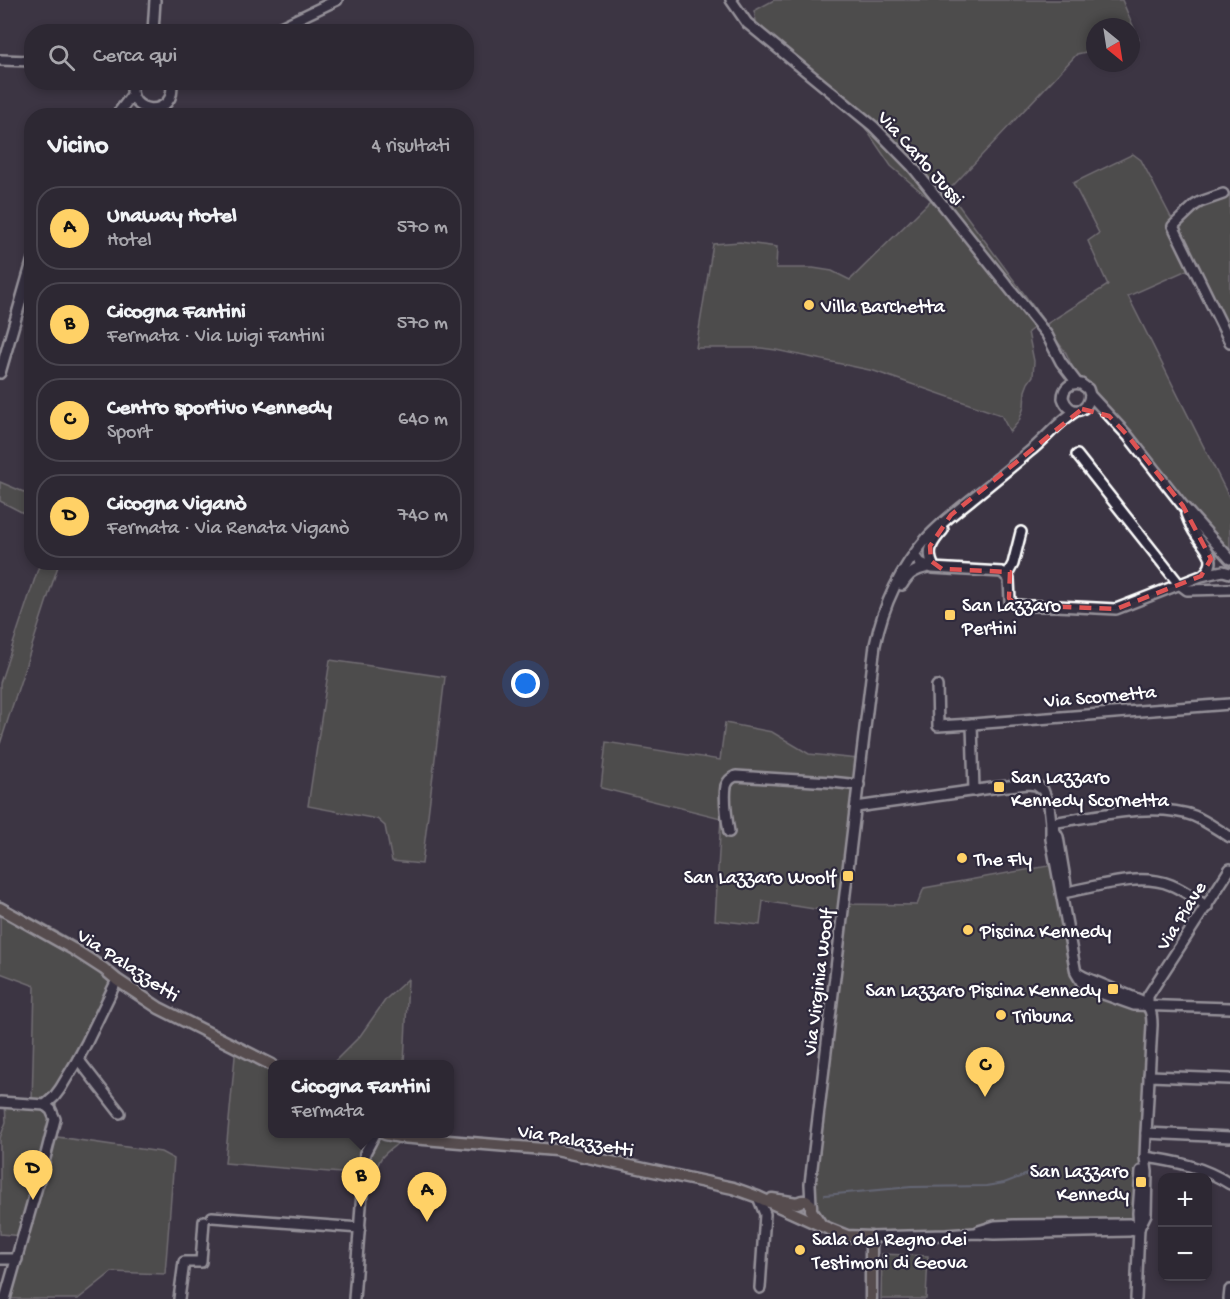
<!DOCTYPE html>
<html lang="it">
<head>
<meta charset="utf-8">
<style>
	body { margin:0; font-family:"Gochi Hand",sans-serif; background:#35303b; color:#f1f3f6 }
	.controls { position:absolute; right:18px; bottom:18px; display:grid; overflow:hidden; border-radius:12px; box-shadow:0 3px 9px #0003 }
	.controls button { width:54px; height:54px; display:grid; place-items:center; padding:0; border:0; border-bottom:2px solid #48444e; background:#2d2833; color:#f1f3f6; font:30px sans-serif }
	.compass { position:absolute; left:1086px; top:18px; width:54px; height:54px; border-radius:50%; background:#2d2833; box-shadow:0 3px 9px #0003; rotate:150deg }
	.you { position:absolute; left:526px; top:684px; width:21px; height:21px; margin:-15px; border:4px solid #fff; border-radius:50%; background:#1a73e8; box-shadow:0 0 0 9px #1a73e833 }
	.badge { display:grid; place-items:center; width:39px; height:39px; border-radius:50%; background:#ffd166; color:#111; font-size:20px; font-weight:700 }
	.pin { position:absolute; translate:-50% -50px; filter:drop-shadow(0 2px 3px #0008) }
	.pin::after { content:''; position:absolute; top:32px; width:21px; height:18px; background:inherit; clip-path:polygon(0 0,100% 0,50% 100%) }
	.popup { position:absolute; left:268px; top:1060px; width:186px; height:78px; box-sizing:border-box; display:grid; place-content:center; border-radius:12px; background:#2d2833; filter:drop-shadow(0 2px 4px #0005); font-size:20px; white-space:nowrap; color:#a7a6ac }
	.popup b { font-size:22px; color:#f1f3f6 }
	.popup::after { content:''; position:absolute; left:50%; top:100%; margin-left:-12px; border:12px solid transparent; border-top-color:#2d2833 }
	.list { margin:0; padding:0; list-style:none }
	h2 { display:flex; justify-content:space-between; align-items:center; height:78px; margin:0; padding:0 24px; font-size:26px }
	h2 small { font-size:20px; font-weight:400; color:#a7a6ac }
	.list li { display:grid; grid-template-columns:39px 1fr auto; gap:18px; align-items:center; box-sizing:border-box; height:84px; margin:0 12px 12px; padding:0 12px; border:2px solid #48444e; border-radius:24px }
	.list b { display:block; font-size:22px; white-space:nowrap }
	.list p { margin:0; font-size:20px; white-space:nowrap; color:#a7a6ac }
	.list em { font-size:20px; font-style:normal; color:#a7a6ac }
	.icon { flex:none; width:33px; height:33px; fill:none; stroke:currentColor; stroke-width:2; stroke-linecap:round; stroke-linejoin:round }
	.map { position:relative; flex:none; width:1230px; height:1299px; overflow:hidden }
	.search { position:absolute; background:#2d2833; box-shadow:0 3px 9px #0003; left:24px; top:24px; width:450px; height:66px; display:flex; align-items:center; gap:15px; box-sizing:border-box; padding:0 21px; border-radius:24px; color:#a7a6ac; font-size:22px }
	.panel { position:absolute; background:#2d2833; box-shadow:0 3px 9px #0003; left:24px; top:108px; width:450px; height:462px; border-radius:24px }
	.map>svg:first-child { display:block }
	.green { fill:#646758; stroke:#b2b3ac; stroke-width:1.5 }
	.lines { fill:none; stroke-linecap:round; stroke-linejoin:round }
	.stream { stroke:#95a3af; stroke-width:2 }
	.minor-casing { stroke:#fff; stroke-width:14 }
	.major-casing { stroke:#fff; stroke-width:15 }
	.minor { stroke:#2f2a3d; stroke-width:9 }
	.major { stroke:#76695c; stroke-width:10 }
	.marked { fill:none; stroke:#de5353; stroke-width:4.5; stroke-dasharray:12 8; stroke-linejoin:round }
	.poi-dot { fill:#ffd166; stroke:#2f2a3d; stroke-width:2 }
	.labels { text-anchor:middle; stroke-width:4.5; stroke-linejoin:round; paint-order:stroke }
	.street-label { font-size:20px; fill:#fff; stroke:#2f2a3d }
	.poi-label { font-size:20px; fill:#fff; stroke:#2f2a3d; text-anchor:start }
</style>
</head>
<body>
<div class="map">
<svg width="1230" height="1299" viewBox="0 0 1230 1299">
	<rect width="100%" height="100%" fill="#3c3544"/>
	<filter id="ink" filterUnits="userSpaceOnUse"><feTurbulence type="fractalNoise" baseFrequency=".0167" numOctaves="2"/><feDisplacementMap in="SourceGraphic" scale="12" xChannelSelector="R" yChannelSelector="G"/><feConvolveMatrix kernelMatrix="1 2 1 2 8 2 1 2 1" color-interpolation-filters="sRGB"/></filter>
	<g filter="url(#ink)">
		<g class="green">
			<polygon points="774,0 1122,0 1139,40 1131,42 1131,27 1095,27 1095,50 1077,54 948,191 1044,321 1028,332 1034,361 1033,376 1028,383 1025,391 1024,407 1019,421 1010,432 1001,415 874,371 776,350 761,348 696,348 713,244 740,242 777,247 776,268 813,268 832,271 850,280 931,200 891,166 857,116 760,41 754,11"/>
			<polygon points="1133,154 1141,160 1173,221 1219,195 1230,193 1230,337 1196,266 1128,296 1230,499 1230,551 1223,546 1122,421 1098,400 1090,383 1076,375 1066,353 1045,325 1108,285 1088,241 1099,233 1073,183"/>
			<polygon points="0,482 31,495 31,517 0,501"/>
			<polygon points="40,563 59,563 0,744 0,683"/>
			<polygon points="330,660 445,677 422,864 392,861 385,826 377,819 308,806"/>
			<polygon points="725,723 772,732 809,754 858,759 846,904 917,905 924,888 1059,864 1076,954 1081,972 1150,1004 1141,1220 1135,1229 847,1236 822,1221 815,1209 815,1183 840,913 763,901 760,925 715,920 721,818 601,788 606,742 720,760"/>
			<path d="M0,901C41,923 84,944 120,974L57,1099L51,1136L161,1152L174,1159L165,1274L112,1272L78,1299H5L22,1236L0,1234V1138L6,1122L5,1102L32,1103L35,986L0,973Z"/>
			<polygon points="408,979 404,1064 332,1064 360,1036 386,999"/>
			<path d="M236,1046L274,1061L281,1064H272V1134H400L397,1144C384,1154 377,1158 376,1176L225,1163Z"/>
			<polygon points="882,1254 928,1256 926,1299 881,1299"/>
		</g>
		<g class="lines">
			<polyline class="stream" points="825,1195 911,1187 986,1186 1004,1183 1033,1172 1046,1169"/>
			<g class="minor-casing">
				<g id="minor">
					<polyline points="731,0 747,23 873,126 911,165 1047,335 1061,362 1077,383"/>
					<polyline points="153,32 155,0"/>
					<polyline points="270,32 337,0"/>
					<polyline points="0,60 32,61"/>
					<path d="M133,82C124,117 179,118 171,82"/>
					<polyline points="116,116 132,95"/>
					<polyline points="1223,194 1200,202 1195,205 1173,226 1230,342"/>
					<polyline points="0,373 32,262"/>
					<path d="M1090,395C1088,414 1069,416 1063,398C1063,388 1070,382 1081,384L1088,389L1090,395L1128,436L1183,506L1230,559"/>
					<polyline points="1077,455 1179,584 1187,590 1230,589"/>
					<path d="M1186,514C1189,522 1192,529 1197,536C1206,549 1220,561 1203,575"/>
					<polyline points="914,555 919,562 932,568 1002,572 1009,579 1010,601 1015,605 1027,606 1057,606 1116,609 1201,576 1218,572 1223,571 1230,573"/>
					<path d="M933,565C926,550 933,541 943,530"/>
					<polyline points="1007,575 1013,564 1021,532"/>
					<path d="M902,585C909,573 915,570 928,567"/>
					<polyline points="937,686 938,726 972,724"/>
					<polyline points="974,791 972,724 1230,704"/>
					<polyline points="856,807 999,787 1028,784 1036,785 1043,790 1049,805 1051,823 1051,839 1076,973 1082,983 1089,989 1134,1005 1230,1008"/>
					<path d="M1051,823C1093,817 1154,801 1194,816C1206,821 1218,830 1230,837"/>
					<polyline points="1052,826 1058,837 1066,885"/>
					<path d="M729,832C727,820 724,798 726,786C728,780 731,778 736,776L831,782L859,785"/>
					<path d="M1062,893C1096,887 1139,872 1171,885C1184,890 1196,899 1207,907"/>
					<path d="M1077,973L1084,977L1142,1001C1151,1008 1152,1014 1152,1025L1146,1133L1145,1157L1147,1172L1146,1214L1139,1228"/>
					<polyline points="1148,1005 1148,996 1230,869"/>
					<polyline points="78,1059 120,1113"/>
					<polyline points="1149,1076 1230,1079"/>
					<polyline points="0,1102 45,1105 54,1097 60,1089 78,1059 87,1042 117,980"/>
					<polyline points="1146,1133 1230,1137"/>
					<path d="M1145,1157C1175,1161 1204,1167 1230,1184"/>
					<polyline points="758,1197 765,1214 760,1288"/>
					<path d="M811,1205L810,1184L875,645C883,606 900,569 927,538C939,525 954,513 968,502C989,485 1009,469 1029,452C1046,439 1059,420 1078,410"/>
					<polyline points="212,1217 360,1228"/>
					<polyline points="979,1231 995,1226 1014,1225 1130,1224 1139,1228"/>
					<polyline points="871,1237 946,1235 975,1233 994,1234 1129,1231 1139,1228"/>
					<polyline points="0,1259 17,1259"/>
					<polyline points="5,1299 44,1162 55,1119 51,1110 45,1105"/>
					<polyline points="179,1299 184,1262 201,1262 204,1221"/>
					<polyline points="354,1299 365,1153 375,1134"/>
					<polyline points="1136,1299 1139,1228 1138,1213 1141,1171"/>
					<polyline points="1229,1299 1230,1290"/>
				</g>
			</g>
			<g class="major-casing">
				<g id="major">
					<polyline points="0,908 73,949 104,969 117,980 159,1008 272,1065"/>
					<polyline points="385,1134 400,1137 555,1150 733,1188 758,1197 822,1226 847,1236 871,1237 871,1299"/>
					<polyline points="772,1199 797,1203 802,1201 806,1201 811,1205 811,1210 822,1226"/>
				</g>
			</g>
			<use href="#minor" class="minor"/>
			<use href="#major" class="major"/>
		</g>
	</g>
	<path d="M0 0H1230V1299H0ZM1082,409L1109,416L1128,436L1183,506L1211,559L1201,576L1116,609L1015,605L1009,598L1010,572L942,569L931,561L930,546L951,515Z" fill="#3c3544" fill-opacity=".55" fill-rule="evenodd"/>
	<path class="marked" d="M1082,409L1109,416L1128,436L1183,506L1211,559L1201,576L1116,609L1015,605L1009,598L1010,572L942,569L931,561L930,546L951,515Z"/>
	<g class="poi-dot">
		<circle cx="809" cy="305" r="6"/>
		<rect x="944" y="609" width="12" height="12" rx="3"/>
		<rect x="993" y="781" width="12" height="12" rx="3"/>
		<circle cx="962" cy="858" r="6"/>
		<rect x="842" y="870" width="12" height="12" rx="3"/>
		<circle cx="968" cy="930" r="6"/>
		<rect x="1107" y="983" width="12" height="12" rx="3"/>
		<circle cx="1001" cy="1015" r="6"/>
		<rect x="1135" y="1176" width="12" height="12" rx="3"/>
		<circle cx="800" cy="1250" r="6"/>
	</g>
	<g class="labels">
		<g class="street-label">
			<text transform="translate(922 157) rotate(48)" y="7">Via Carlo Jussi</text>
			<text transform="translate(1100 695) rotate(-5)" y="7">Via Scornetta</text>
			<text transform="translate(1180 915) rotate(-58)" y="7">Via Piave</text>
			<text transform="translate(129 964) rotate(33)" y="7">Via Palazzetti</text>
			<text transform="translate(817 982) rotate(-83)" y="7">Via Virginia Woolf</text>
			<text transform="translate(576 1139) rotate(10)" y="7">Via Palazzetti</text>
		</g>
		<g class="poi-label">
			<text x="821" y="312">Villa Barchetta</text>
			<text x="962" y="611">San Lazzaro<tspan x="962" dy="23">Pertini</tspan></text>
			<text x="1011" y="783">San Lazzaro<tspan x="1011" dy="23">Kennedy Scornetta</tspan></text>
			<text x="974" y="865">The Fly</text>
			<text x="836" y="883" text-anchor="end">San Lazzaro Woolf</text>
			<text x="980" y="937">Piscina Kennedy</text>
			<text x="1101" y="996" text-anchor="end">San Lazzaro Piscina Kennedy</text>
			<text x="1013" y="1022">Tribuna</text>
			<text x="1129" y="1177" text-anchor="end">San Lazzaro<tspan x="1129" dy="23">Kennedy</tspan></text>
			<text x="812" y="1245">Sala del Regno dei<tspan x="812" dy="23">Testimoni di Geova</tspan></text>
		</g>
	</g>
</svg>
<div class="controls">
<button>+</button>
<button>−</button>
</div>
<svg class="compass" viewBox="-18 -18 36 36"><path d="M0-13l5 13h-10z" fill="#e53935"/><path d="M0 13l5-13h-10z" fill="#a7a6ac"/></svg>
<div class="you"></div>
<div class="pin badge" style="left:427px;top:1222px">A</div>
<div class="pin badge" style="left:361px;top:1207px">B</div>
<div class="popup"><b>Cicogna Fantini</b>Fermata</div>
<div class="pin badge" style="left:985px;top:1097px">C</div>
<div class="pin badge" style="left:33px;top:1200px">D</div>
<div class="search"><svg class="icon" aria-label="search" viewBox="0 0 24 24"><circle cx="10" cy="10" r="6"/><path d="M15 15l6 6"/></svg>Cerca qui</div>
<section class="panel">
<h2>Vicino<small>4 risultati</small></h2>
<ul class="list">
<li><span class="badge">A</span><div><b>Unaway Hotel</b><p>Hotel</p></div><em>570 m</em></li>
<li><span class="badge">B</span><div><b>Cicogna Fantini</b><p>Fermata · Via Luigi Fantini</p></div><em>570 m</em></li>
<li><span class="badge">C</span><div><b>Centro sportivo Kennedy</b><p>Sport</p></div><em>640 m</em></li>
<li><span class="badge">D</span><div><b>Cicogna Viganò</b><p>Fermata · Via Renata Viganò</p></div><em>740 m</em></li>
</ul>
</section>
</div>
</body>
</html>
